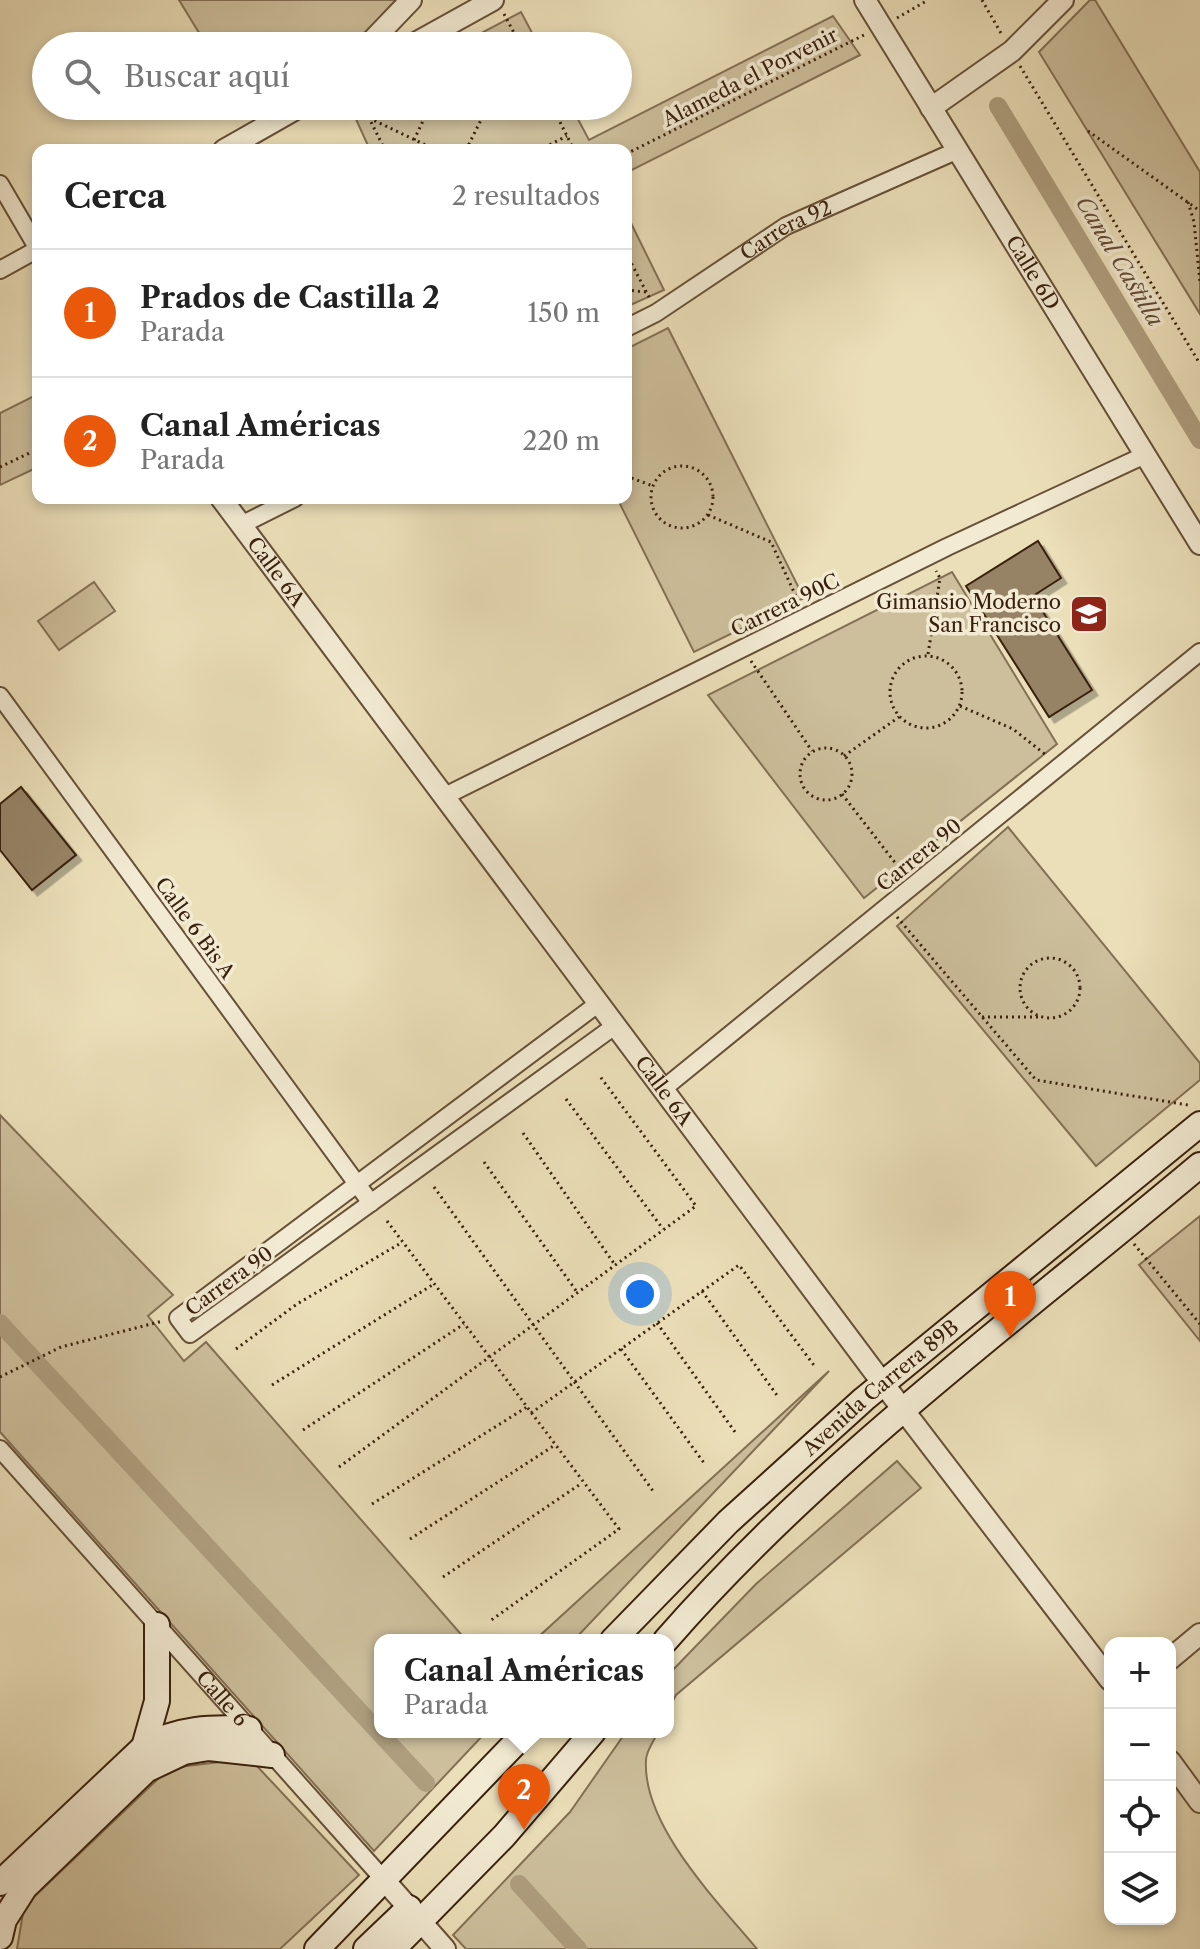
<!DOCTYPE html>
<html lang="es">
<head>
<meta charset="utf-8">
<style>
	body { margin:0; font-family:"Libre Caslon Text",serif; background:#f2f2f2; color:#222 }
	.controls { position:absolute; right:24px; bottom:24px; display:grid; overflow:hidden; border-radius:16px; box-shadow:0 4px 12px #0003 }
	.controls button { width:72px; height:72px; display:grid; place-items:center; padding:0; border:0; border-bottom:2px solid #e0e0e0; background:#fff; color:#222; font:40px sans-serif }
	.you { position:absolute; left:640px; top:1294px; width:28px; height:28px; margin:-20px; border:6px solid #fff; border-radius:50%; background:#1a73e8; box-shadow:0 0 0 12px #1a73e833 }
	.badge { display:grid; place-items:center; width:52px; height:52px; border-radius:50%; background:#ea580c; color:#fff; font-size:26px; font-weight:700 }
	.pin { position:absolute; translate:-50% -66px; filter:drop-shadow(0 2px 4px #0008) }
	.pin::after { content:''; position:absolute; top:42px; width:28px; height:24px; background:inherit; clip-path:polygon(0 0,100% 0,50% 100%) }
	.popup { position:absolute; left:374px; top:1634px; width:300px; height:104px; box-sizing:border-box; display:grid; place-content:center; border-radius:16px; background:#fff; filter:drop-shadow(0 2px 6px #0005); font-size:26px; white-space:nowrap; color:#767676 }
	.popup b { font-size:30px; color:#222 }
	.popup::after { content:''; position:absolute; left:50%; top:100%; margin-left:-16px; border:16px solid transparent; border-top-color:#fff }
	.list { margin:0; padding:0; list-style:none }
	h2 { display:flex; justify-content:space-between; align-items:center; height:104px; margin:0; padding:0 32px; font-size:34px }
	h2 small { font-size:26px; font-weight:400; color:#767676 }
	.list li { display:grid; grid-template-columns:52px 1fr auto; gap:24px; align-items:center; box-sizing:border-box; height:128px; padding:0 32px; border-top:2px solid #e0e0e0 }
	.list b { display:block; font-size:30px; white-space:nowrap }
	.list p { margin:0; font-size:26px; white-space:nowrap; color:#767676 }
	.list em { font-size:26px; font-style:normal; color:#767676 }
	.icon { flex:none; width:44px; height:44px; fill:none; stroke:currentColor; stroke-width:2; stroke-linecap:round; stroke-linejoin:round }
	.map { position:relative; flex:none; width:1200px; height:1949px; overflow:hidden }
	.search { position:absolute; background:#fff; box-shadow:0 4px 12px #0003; left:32px; top:32px; width:600px; height:88px; display:flex; align-items:center; gap:20px; box-sizing:border-box; padding:0 28px; border-radius:44px; color:#767676; font-size:30px }
	.panel { position:absolute; background:#fff; box-shadow:0 4px 12px #0003; left:32px; top:144px; width:600px; height:360px; border-radius:16px }
	.map>svg:first-child { display:block }
	.green { fill:#cdbf9c; stroke:#837054; stroke-width:2 }
	.lines { fill:none; stroke-linecap:round; stroke-linejoin:round }
	.canal { stroke:#ae9e7e; stroke-width:18 }
	.building { fill:#968366; stroke:#39200c; stroke-width:2; filter:url(#shadow) }
	.minor-casing { stroke:#665037; stroke-width:20 }
	.tertiary-casing { stroke:#665037; stroke-width:24 }
	.secondary-casing { stroke:#39200c; stroke-width:28 }
	.path { stroke:#39200c; stroke-width:3; stroke-dasharray:2 4; stroke-linecap:butt }
	.minor { stroke:#f2ead2; stroke-width:16 }
	.tertiary { stroke:#f2ead2; stroke-width:20 }
	.secondary { stroke:#f2ead2; stroke-width:24 }
	.labels { text-anchor:middle; stroke-width:7; stroke-linejoin:round; paint-order:stroke }
	.street-label { font-size:20px; fill:#39200c; stroke:#f2ead2 }
	.poi-label { font-size:20px; fill:#39200c; stroke:#f2ead2; text-anchor:end }
	.water-label { font-size:22px; font-style:italic; fill:#624c34; stroke:#f2ead2 }
</style>
</head>
<body>
<div class="map">
<svg width="1200" height="1949" viewBox="0 0 1200 1949">
	<defs>
		<filter id="shadow"><feDropShadow dx="5.5" dy="5.5" stdDeviation="0" flood-color="#0004"/></filter>
	</defs>
	<rect width="100%" height="100%" fill="#ebdfb9"/>
	<filter id="stains"><feTurbulence type="fractalNoise" baseFrequency=".0025" numOctaves="4"/><feColorMatrix values="0 0 0 0 .2 0 0 0 0 .09 0 0 0 0 .02 0 0 0 .5 -.17"/></filter>
	<radialGradient id="worn" r=".72"><stop offset=".6" stop-color="#630" stop-opacity="0"/><stop offset="1" stop-color="#630" stop-opacity=".3"/></radialGradient>
	<g class="green">
		<polygon points="179,0 402,0 355,46 207,46"/>
		<polygon points="1090,0 1095,0 1200,172 1200,314 1039,52"/>
		<polygon points="521,12 539,46 457,46"/>
		<polygon points="833,16 860,55 626,173 626,150 370,150 350,106 571,106 589,140"/>
		<polygon points="626,213 664,290 626,307"/>
		<polygon points="668,328 804,598 694,652 617,498 626,498 626,349"/>
		<polygon points="38,394 38,467 0,485 0,413"/>
		<polygon points="952,572 1057,744 864,898 708,695"/>
		<polygon points="94,582 115,611 59,650 38,621"/>
		<polygon points="1008,827 1200,1063 1200,1080 1096,1166 897,926"/>
		<polygon points="0,1115 173,1295 148,1316 184,1361 206,1342 466,1640 380,1640 380,1732 486,1732 374,1851 0,1432"/>
		<polygon points="1200,1216 1200,1341 1139,1265"/>
		<polygon points="829,1371 574,1640 529,1640 536,1639"/>
		<polygon points="897,1461 921,1488 676,1695 668,1710 668,1675 756,1584"/>
		<path d="M626,1732H658C654,1741 646,1751 646,1760C642,1825 717,1901 757,1949H466L453,1935L570,1812Z"/>
		<polygon points="220,1762 256,1765 359,1875 280,1949 17,1949 23,1913 34,1897 160,1777 179,1767"/>
	</g>
	<g class="lines">
		<g class="canal">
			<polyline points="998,106 1200,440"/>
			<polyline points="0,1323 426,1783"/>
			<polyline points="519,1884 578,1949"/>
		</g>
	</g>
	<g class="building">
		<polygon points="1038,541 1061,578 1033,596 1092,690 1049,717 966,586"/>
		<polygon points="21,787 76,855 32,890 0,850 0,804"/>
	</g>
	<g class="lines">
		<g class="minor-casing">
			<g id="minor">
				<polyline points="0,184 38,249 0,270"/>
				<path id="s1" d="M626,328L656,313L786,226L958,150"/>
				<polyline points="243,524 295,498"/>
				<polyline points="0,696 371,1203"/>
				<polyline points="445,796 947,547 1145,455"/>
				<polyline points="599,1003 178,1318 190,1334 616,1025"/>
				<polyline points="663,1089 1200,652"/>
				<path id="s2" d="M0,1449L385,1881"/>
			</g>
		</g>
		<g class="tertiary-casing">
			<g id="tertiary">
				<path id="s3" d="M865,0L1200,544"/>
				<polyline points="367,46 411,0"/>
				<polyline points="410,46 493,0"/>
				<polyline points="931,108 1012,51 1063,0"/>
				<polyline points="224,150 301,106"/>
				<path id="s4" d="M221,498L872,1369L1110,1680"/>
				<polyline points="1170,1659 1200,1634"/>
				<polyline points="1170,1761 1200,1802"/>
				<polyline points="385,1881 445,1949"/>
			</g>
		</g>
		<g class="secondary-casing">
			<g id="secondary">
				<path id="s5" d="M613,1640L728,1522L864,1399L1200,1124"/>
				<path d="M666,1640C823,1460 1018,1318 1200,1165"/>
				<polyline points="144,1747 157,1701 157,1625"/>
				<path d="M0,1883L144,1747C179,1728 210,1727 249,1729"/>
				<polyline points="0,1937 4,1920 25,1887 146,1770 184,1752 209,1748 272,1755"/>
				<polyline points="317,1949 526,1732"/>
				<polyline points="366,1949 409,1908"/>
				<polyline points="393,1949 504,1836 593,1732"/>
			</g>
		</g>
		<g class="path">
			<polyline points="982,0 1002,35"/>
			<polyline points="504,14 521,46"/>
			<polyline points="897,18 928,0"/>
			<polyline points="1020,66 1200,364"/>
			<polyline points="363,106 385,150"/>
			<polyline points="545,106 554,110"/>
			<polyline points="552,106 574,150"/>
			<polyline points="369,118 436,150"/>
			<polyline points="1088,131 1200,211"/>
			<polyline points="414,140 430,106"/>
			<polyline points="466,150 488,106"/>
			<polyline points="539,150 567,136"/>
			<polyline points="626,154 866,34"/>
			<polyline points="1188,202 1194,222 1200,282"/>
			<polyline points="626,253 650,299"/>
			<polyline points="626,290 646,292"/>
			<circle cx="682" cy="497" r="31"/>
			<polyline points="0,467 38,449"/>
			<polyline points="626,476 653,486"/>
			<polyline points="708,515 771,542 799,603"/>
			<polyline points="928,654 940,578 936,571"/>
			<circle cx="926" cy="692" r="36"/>
			<polyline points="751,661 812,751"/>
			<polyline points="960,706 1013,729 1046,755"/>
			<circle cx="826" cy="774" r="26"/>
			<polyline points="844,756 899,717"/>
			<polyline points="842,794 903,873"/>
			<polyline points="897,917 1036,1080 1188,1105"/>
			<circle cx="1050" cy="988" r="30"/>
			<polyline points="982,1017 1042,1017"/>
			<polyline points="566,1099 663,1229"/>
			<polyline points="523,1133 615,1265"/>
			<polyline points="484,1162 577,1292"/>
			<polyline points="434,1187 653,1491"/>
			<polyline points="387,1221 619,1529 490,1621"/>
			<polyline points="1134,1244 1200,1324"/>
			<polyline points="702,1291 779,1398"/>
			<polyline points="657,1323 735,1432"/>
			<polyline points="236,1349 297,1304 401,1243"/>
			<polyline points="621,1349 704,1463"/>
			<polyline points="0,1377 61,1347 163,1321"/>
			<polyline points="272,1385 434,1284"/>
			<polyline points="531,1413 739,1265 816,1368"/>
			<polyline points="303,1430 464,1324"/>
			<polyline points="339,1467 696,1206 599,1075"/>
			<polyline points="372,1504 527,1407"/>
			<polyline points="410,1539 555,1445"/>
			<polyline points="443,1577 582,1483"/>
		</g>
		<use href="#minor" class="minor"/>
		<use href="#tertiary" class="tertiary"/>
		<use href="#secondary" class="secondary"/>
	</g>
	<defs>
		<g id="school-square" transform="scale(2)"><rect x="-9" y="-9" width="18" height="18" rx="4" fill="#8f2418" stroke="#f2ead2"/><path d="M0-5L7-2L0 1L-7-2ZM-4 1L0 2.5L4 1V4Q0 6-4 4Z" fill="#fff"/></g>
	</defs>
	<g fill-rule="evenodd">
		<use href="#school-square" x="1089" y="614"/>
	</g>
	<g class="labels">
		<g class="street-label">
			<text transform="translate(750 77) rotate(-27)" y="7">Alameda el Porvenir</text>
			<text dy="7" stroke="none"><textPath href="#s1" startOffset="188">Carrera 92</textPath></text>
			<text dy="7" stroke="none"><textPath href="#s3" startOffset="320">Calle 6D</textPath></text>
			<text dy="7" stroke="none"><textPath href="#s4" startOffset="92">Calle 6A</textPath></text>
			<text transform="translate(785 605) rotate(-26)" y="7">Carrera 90C</text>
			<text transform="translate(919 855) rotate(-39)" y="7">Carrera 90</text>
			<text transform="translate(195 928) rotate(54)" y="7">Calle 6 Bis A</text>
			<text dy="7" stroke="none"><textPath href="#s4" startOffset="740">Calle 6A</textPath></text>
			<text transform="translate(229 1281) rotate(-36)" y="7">Carrera 90</text>
			<text dy="7" stroke="none"><textPath href="#s5" startOffset="368">Avenida Carrera 89B</textPath></text>
			<text dy="7" stroke="none"><textPath href="#s2" startOffset="334">Calle 6</textPath></text>
		</g>
		<g class="poi-label">
			<text x="1061" y="609">Gimansio Moderno<tspan x="1061" dy="23">San Francisco</tspan></text>
		</g>
		<g class="water-label">
			<text transform="translate(1120 261) rotate(59)" y="8">Canal Castilla</text>
		</g>
	</g>
	<rect width="100%" height="100%" filter="url(#stains)"/>
	<rect width="100%" height="100%" fill="url(#worn)"/>
</svg>
<div class="controls">
<button>+</button>
<button>−</button>
<button><svg class="icon" aria-label="locate" viewBox="0 0 24 24"><circle cx="12" cy="12" r="6"/><path d="M12 2v4M12 18v4M2 12h4M18 12h4"/></svg></button>
<button><svg class="icon" aria-label="layers" viewBox="0 0 24 24"><path d="M12 4l9 5-9 5-9-5zM3 14l9 5 9-5"/></svg></button>
</div>
<div class="you"></div>
<div class="pin badge" style="left:1010px;top:1337px">1</div>
<div class="pin badge" style="left:524px;top:1830px">2</div>
<div class="popup"><b>Canal Américas</b>Parada</div>
<div class="search"><svg class="icon" aria-label="search" viewBox="0 0 24 24"><circle cx="10" cy="10" r="6"/><path d="M15 15l6 6"/></svg>Buscar aquí</div>
<section class="panel">
<h2>Cerca<small>2 resultados</small></h2>
<ul class="list">
<li><span class="badge">1</span><div><b>Prados de Castilla 2</b><p>Parada</p></div><em>150 m</em></li>
<li><span class="badge">2</span><div><b>Canal Américas</b><p>Parada</p></div><em>220 m</em></li>
</ul>
</section>
</div>
</body>
</html>
